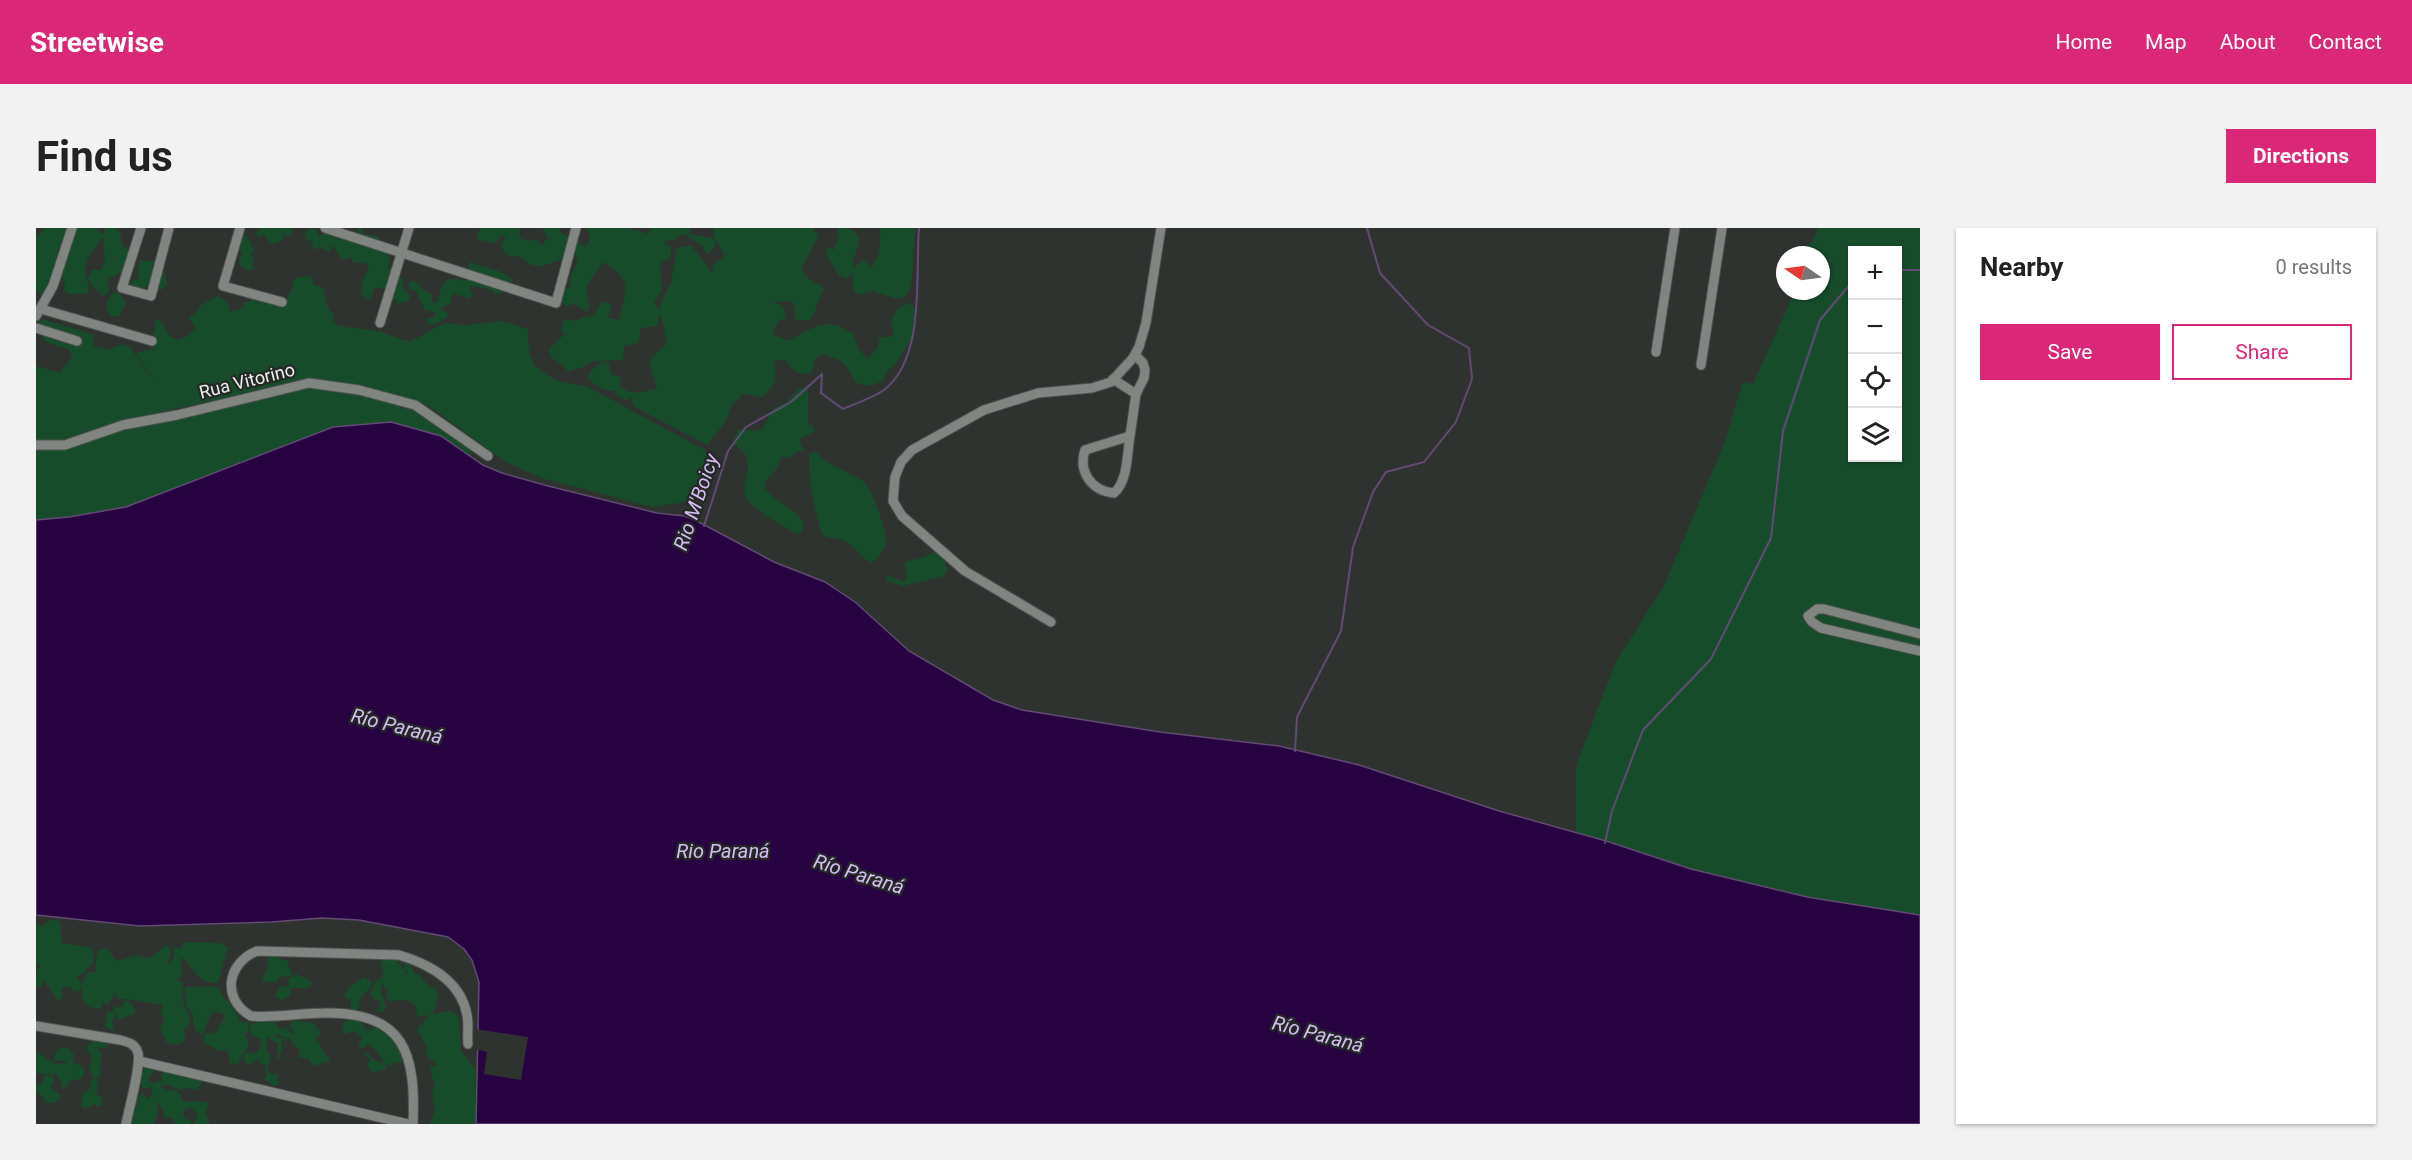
<!DOCTYPE html>
<html lang="en">
<head>
<meta charset="utf-8">
<style>
	body { margin:0; font-family:Roboto,sans-serif; background:#f2f2f2; color:#222 }
	.controls { position:absolute; right:18px; top:18px; display:grid; overflow:hidden; border-radius:0px; box-shadow:0 2px 4px #0004 }
	.controls button { width:54px; height:54px; display:grid; place-items:center; padding:0; border:0; border-bottom:2px solid #e0e0e0; background:#fff; color:#222; font:30px sans-serif }
	.compass { position:absolute; left:1740px; top:18px; width:54px; height:54px; border-radius:50%; background:#fff; box-shadow:0 2px 4px #0004; rotate:283deg }
	.list { margin:0; padding:0; list-style:none }
	h2 { display:flex; justify-content:space-between; align-items:center; height:78px; margin:0; padding:0 24px; font-size:26px }
	h2 small { font-size:20px; font-weight:400; color:#767676 }
	.actions { display:flex; gap:12px; padding:18px 24px }
	.actions a { flex:1; padding:14px 0; border:2px solid #db2777; border-radius:0px; text-align:center; font-size:21px; color:#db2777 }
	.actions .main { background:#db2777; color:#fff }
	.icon { flex:none; width:33px; height:33px; fill:none; stroke:currentColor; stroke-width:2; stroke-linecap:round; stroke-linejoin:round }
	.map { position:relative; flex:none; width:1884px; height:896px; overflow:hidden; border-radius:0px }
	header { display:flex; align-items:center; gap:36px; box-sizing:border-box; height:84px; padding:0 30px; background:#db2777; color:#fff }
	header strong { font-size:28px }
	nav { display:flex; gap:33px; margin-inline-start:auto; font-size:21px }
	.intro { display:flex; align-items:center; justify-content:space-between; box-sizing:border-box; height:144px; padding:0 36px }
	h1 { margin:0; font-size:42px }
	.button { padding:15px 27px; border-radius:0px; background:#db2777; color:#fff; font-size:21px; font-weight:700 }
	main { display:flex; gap:36px; padding:0 36px }
	aside { flex:1; background:#fff; border-radius:0px; box-shadow:0 2px 4px #0004 }
	.map>svg:first-child { display:block }
	.green { fill:#174c2b; fill-rule:evenodd }
	.water { fill:#270341; stroke:#624a74; stroke-width:1.5 }
	.pier { fill:#2f3330 }
	.lines { fill:none; stroke-linecap:round; stroke-linejoin:round }
	.stream { stroke:#624a74; stroke-width:2 }
	.minor-casing { stroke:#4e524f; stroke-width:11 }
	.minor { stroke:#808581; stroke-width:9 }
	.labels { text-anchor:middle; stroke-width:4.5; stroke-linejoin:round; paint-order:stroke }
	.street-label { font-size:18px; fill:#ebeeec; stroke:#252926 }
	.water-label { font-size:20px; font-style:italic; fill:#d6bcf5; stroke:#252926 }
</style>
</head>
<body>
<header>
<strong>Streetwise</strong>
<nav><a>Home</a><a>Map</a><a>About</a><a>Contact</a></nav>
</header>
<div class="intro"><h1>Find us</h1><a class="button">Directions</a></div>
<main>
<div class="map">
<svg width="1884" height="896" viewBox="0 0 1884 896">
	<rect width="100%" height="100%" fill="#2f3330"/>
	<g class="green">
		<path d="M10,0H60L67,8L69,0H80L84,4L86,17L101,27L90,41L73,51L71,57L73,63L67,68L55,57L52,50L56,42H65L69,31L67,9C55,27 43,35 53,59L51,66H32L28,62L29,51L22,50L11,76L0,60V9Z"/>
		<polygon points="226,0 256,0 256,7 250,8 247,5 247,12 236,16 231,12 230,6 222,9 221,6 221,3"/>
		<path d="M274,0L280,1L283,8L290,4L299,10L309,2L320,6L322,0H326L328,6L342,8L354,33L352,41H358L367,52V60L374,68L373,73L360,76V72L356,71L355,61L339,59L334,71C315,67 331,47 333,38L329,35L316,34L317,28C303,36 303,28 298,17L293,24L284,19L278,22L276,19L277,14L270,12L269,5Z"/>
		<path d="M445,0H483L484,10L494,13L500,11L506,17L512,10L506,0H523L525,5L533,9L525,32C510,37 497,44 486,29L474,28L467,23L466,15L470,9L465,7L460,15L442,12V6Z"/>
		<path d="M551,0H592L613,6L610,0L614,5L615,0H654L653,6L679,11L677,0H777L782,8L765,42L773,51L788,60L775,92H760L757,73L737,74L747,79L750,90L742,93L737,107L752,113C781,99 785,88 817,105L823,121L831,131L841,121L844,109H854L858,104L855,92L862,81L870,75L879,79L876,112C869,118 868,125 862,132C856,141 852,139 848,152L835,158L820,155C811,136 807,131 786,126L779,132L775,146L761,145L749,132H738C741,152 741,154 726,170L708,165L695,178L690,193L671,217L597,178L595,167L594,171L589,172L581,168L579,163C570,164 558,157 552,150L553,145L566,133L573,136L576,147L583,148L585,151L584,158C595,169 607,163 621,161L613,132L631,115L624,84L621,98L605,100L602,115L588,118L587,132L557,133L547,139L532,144L527,137L515,130L513,121L528,107L525,101L528,91L540,93L547,89L558,88L566,73L575,76L572,90L583,92C590,59 599,55 568,34C557,49 545,57 554,77L551,84L539,76L531,78L523,72L525,64L534,59L535,47L542,34L537,19L542,14L548,19L554,13ZM647,6L665,16L671,26L678,21L680,12L689,28L677,36L676,45L655,17L641,20L635,56L627,69L623,82L618,75L626,60L624,36L635,29V19L626,13L637,12Z"/>
		<path d="M801,0C814,0 818,1 824,12L817,33L818,41L819,38L828,32L836,39L843,25L845,0H880C875,23 881,47 870,68L861,71L837,63L823,67L817,61V45L811,51L803,47L790,27L791,19L798,22L803,9Z"/>
		<path d="M1782,0H1884V687L1771,669L1655,641L1540,605V538L1580,433L1627,360L1688,216L1707,154L1717,156L1759,63H1785V27L1761,26L1777,13ZM1816,22H1862V230H1816Z"/>
		<polygon points="203,5 211,9 218,22 214,27 217,30 217,41 212,43 202,36 206,25 199,19"/>
		<polygon points="103,33 119,33 127,39 131,56 125,62 118,64 112,58 99,62 93,58 94,54 104,50 101,44"/>
		<path d="M433,34L463,43L477,52L475,60L463,66L449,60L433,58L437,68L432,71L428,68L416,66L415,75L405,81L412,86L411,89L398,97L391,95V91L398,89L399,84L389,82L380,63L375,62L372,58L373,54L378,53C386,57 387,64 396,66V74L401,75C406,59 407,46 427,53L432,51Z"/>
		<path d="M272,48L277,50V56L287,60L293,82L298,87L297,92L302,98L344,103L365,112L375,113L409,95L430,97L466,93L492,101L493,123L499,139L522,153L552,159L669,222L674,236L670,252L661,265L649,274L616,279L506,250L470,234L399,182L386,175L272,152L87,192L28,214L0,212V138L24,145L37,127L32,121C15,115 0,116 3,90L58,107L57,117C67,123 75,122 85,116L93,118L127,164L100,125L117,121L120,115L118,108L120,90L127,95L134,109L142,112L153,107L159,100L153,90L160,86L165,77L182,68L192,75L194,84L207,80L208,75L215,73L214,69L247,76C249,72 252,70 253,67C261,52 251,51 272,48Z"/>
		<polygon points="83,64 90,74 84,88 75,89 70,78 75,66"/>
		<polygon points="273,158 323,166 378,180 434,221 436,229 405,208 355,194 297,199 90,279 33,289 0,292 0,222 31,221 88,200"/>
		<path d="M765,159L772,161V193L780,202L764,211L765,217L769,223H763L753,230L746,228L742,239L729,254V260C741,275 760,282 768,294L767,302L762,306C751,301 714,280 710,269C704,255 717,242 710,228C707,222 701,219 697,214L702,201L722,203L727,200L737,181L749,175Z"/>
		<path d="M780,224C792,238 812,243 827,253C836,259 851,304 850,313C848,323 844,330 835,335C825,330 819,318 809,313C801,309 794,312 786,306C778,279 772,253 773,225Z"/>
		<path d="M898,324C907,327 909,334 911,342L908,348L867,358L851,353L850,350L852,347L868,354L871,348L868,334C879,331 889,330 898,324Z"/>
		<path d="M13,692L24,693L26,715L57,720L58,733L48,745L41,749L46,756L50,745L60,744L59,739L63,722L71,720L80,733L102,727L113,731L130,717L136,722L131,737L138,731V718L145,720L148,714L184,715L192,719L182,755C163,757 157,738 145,729L146,747L141,752L146,754L148,779C154,785 155,789 153,797L148,801L149,813L140,817L130,814L124,799L129,789L125,788L127,776C112,776 98,770 83,771L74,760L79,768L70,778L67,772L65,780C51,782 44,773 46,759L42,764L33,759H25L27,769L22,773L7,751L5,759H0L1,743L4,739L3,734L0,738V695L6,699Z"/>
		<polygon points="235,727 242,728 245,731 251,733 256,745 255,748 244,749 240,754 226,754 233,735 230,731"/>
		<polygon points="349,730 359,731 371,746 372,744 367,741 370,734 374,736 379,746 383,746 394,760 395,758 403,764 397,786 414,783 423,788 425,823 439,841 440,896 394,896 399,882 396,863 399,859 394,838 400,838 400,835 391,829 390,817 381,801 394,787 382,789 379,777 371,772 352,773 350,765 360,764 353,764 346,755 345,765 350,778 348,783 342,784 340,782 343,781 345,775 334,767 340,752 345,751 348,742 344,737"/>
		<polygon points="260,746 272,751 276,757 270,760 256,760 253,768 246,772 239,769 244,758 250,759 254,757 252,752"/>
		<polygon points="328,749 337,755 325,770 322,781 315,783 315,772 308,769 313,759"/>
		<path d="M149,759H182C188,773 201,780 204,794H212L213,805H208L212,811V820L206,827L202,836L194,835L192,822L184,823L167,814L169,806L181,804L189,787L178,783L174,788L166,807L158,801L157,786L150,778Z"/>
		<polygon points="92,772 100,782 98,786 82,792 80,785 76,794 79,803 69,799 71,784 76,784 81,777 83,780 86,778 88,774"/>
		<path d="M236,792L244,801L250,800L258,807L259,805L253,799L256,792L277,795L286,805L279,811L283,814L289,827L293,829L294,833L277,838L273,831L263,829L264,824L252,810L244,808L243,806L239,807L240,809L251,811V813L245,812L246,822L243,826L244,832L241,829L242,816L231,809L230,823L235,828L231,842L236,847L241,846L243,857L239,858L227,851H230L229,837L223,835L224,829L213,838L207,831L208,827L214,823L217,826C224,823 224,818 225,811L216,808L214,801L215,796Z"/>
		<path d="M319,792L327,795L330,803L336,801L338,795L345,804C360,808 363,819 368,831L365,835L358,834L356,838L350,836V841L336,845L331,836L335,831L329,828V825L334,826L336,831L350,836L337,819L332,816L326,821L322,816L326,810L319,803L308,806L306,801L310,793Z"/>
		<path d="M60,811L72,817L69,820L60,819L65,824L64,849L60,851L62,856L60,866L67,870L65,879L60,878L57,875L55,879L47,880L45,879L47,864L53,862L56,852L59,850H56C55,841 51,840 56,830L52,823L51,818Z"/>
		<polygon points="25,820 33,820 38,827 37,835 48,839 49,844 45,850 33,854 29,862 26,861 26,855 21,847 0,845 0,823 19,836 31,835 30,833 17,833 20,823"/>
		<path d="M111,837L122,840L112,850L116,856L122,853L125,854L127,843L166,851L167,853L161,862L150,860L145,862L130,856L129,858L124,857L128,861L137,863L139,861L145,867L146,873C156,875 164,871 173,876L169,887L173,890V896H157L162,886L156,880L150,881L147,885L148,890L156,893L153,896H140L136,889L130,890L127,887L128,883L121,873L122,884L118,896H95L96,886L101,879L100,871L106,866L113,871L117,862L114,858L112,860H107L103,852Z"/>
		<polygon points="9,847 17,848 18,852 15,860 25,868 20,874 12,875 0,863 0,856 4,857"/>
	</g>
	<polygon class="water" points="355,194 405,208 447,237 466,245 512,258 621,285 648,288 659,292 738,334 789,354 819,374 873,423 957,472 986,482 1124,504 1243,518 1323,537 1463,583 1570,613 1655,641 1771,669 1884,687 1884,896 440,896 443,754 436,732 428,721 412,709 323,692 286,690 235,694 104,698 0,687 0,292 33,289 90,279 297,199"/>
	<polygon class="pier" points="439,801 492,809 485,852 448,846 451,824 439,821"/>
	<g class="lines">
		<g class="stream">
			<polyline points="1862,42 1884,42"/>
			<path d="M668,298L692,223L710,199L755,174L786,146L785,165L807,181C820,175 837,170 848,162C890,129 879,48 883,0"/>
			<polyline points="1259,523 1261,489 1305,403 1317,319 1337,264 1350,244 1388,234 1420,194 1436,151 1433,120 1392,97 1344,45 1331,0"/>
			<polyline points="1569,615 1576,583 1607,502 1675,431 1735,310 1747,203 1784,92 1816,54"/>
		</g>
		<g class="minor-casing">
			<g id="minor">
				<polyline points="105,0 86,60 115,68 133,0"/>
				<polyline points="204,0 187,58 246,74"/>
				<polyline points="289,0 520,75 540,0"/>
				<polyline points="5,81 116,113"/>
				<polyline points="0,88 17,58 36,0"/>
				<polyline points="344,95 373,0"/>
				<polyline points="0,100 41,113"/>
				<polyline points="1620,124 1639,0"/>
				<polyline points="1665,137 1686,0"/>
				<polyline points="1077,151 1100,166"/>
				<path d="M1094,208C1091,225 1092,254 1078,265C1055,263 1042,243 1049,222L1094,208L1100,166L1108,150L1109,142L1107,135L1099,127"/>
				<polyline points="0,217 29,217 87,197 141,187 273,155 323,162 379,177 452,228"/>
				<polyline points="1015,394 929,343 866,288 857,273 859,249 865,234 876,222 948,182 1002,165 1056,160 1075,154 1097,130 1103,119 1110,95 1125,0"/>
				<polyline points="1884,406 1788,381 1781,381 1772,388 1776,394 1785,400 1884,423"/>
				<path d="M0,798L84,812C92,814 100,816 102,825C105,838 93,881 90,896"/>
				<polyline points="103,833 372,896"/>
				<path d="M377,896C380,826 369,783 288,785C264,785 239,790 215,788C185,771 191,735 221,723L363,727C393,736 425,753 431,787C433,796 431,807 432,816"/>
			</g>
		</g>
		<use href="#minor" class="minor"/>
	</g>
	<g class="labels">
		<g class="street-label">
			<text transform="translate(211 153) rotate(-14)" y="6">Rua Vitorino</text>
		</g>
		<g class="water-label">
			<text transform="translate(660 274) rotate(-71)" y="7">Rio M'Boicy</text>
			<text transform="translate(361 498) rotate(14)" y="7">Río Paraná</text>
			<text x="687" y="630">Rio Paraná</text>
			<text transform="translate(823 646) rotate(17)" y="7">Río Paraná</text>
			<text transform="translate(1282 806) rotate(15)" y="7">Río Paraná</text>
		</g>
	</g>
</svg>
<div class="controls">
<button>+</button>
<button>−</button>
<button><svg class="icon" aria-label="locate" viewBox="0 0 24 24"><circle cx="12" cy="12" r="6"/><path d="M12 2v4M12 18v4M2 12h4M18 12h4"/></svg></button>
<button><svg class="icon" aria-label="layers" viewBox="0 0 24 24"><path d="M12 4l9 5-9 5-9-5zM3 14l9 5 9-5"/></svg></button>
</div>
<svg class="compass" viewBox="-18 -18 36 36"><path d="M0-13l5 13h-10z" fill="#e53935"/><path d="M0 13l5-13h-10z" fill="#767676"/></svg>
</div>
<aside>
<h2>Nearby<small>0 results</small></h2>
<ul class="list">
</ul>
<div class="actions"><a class="main">Save</a><a>Share</a></div>
</aside>
</main>
</body>
</html>
